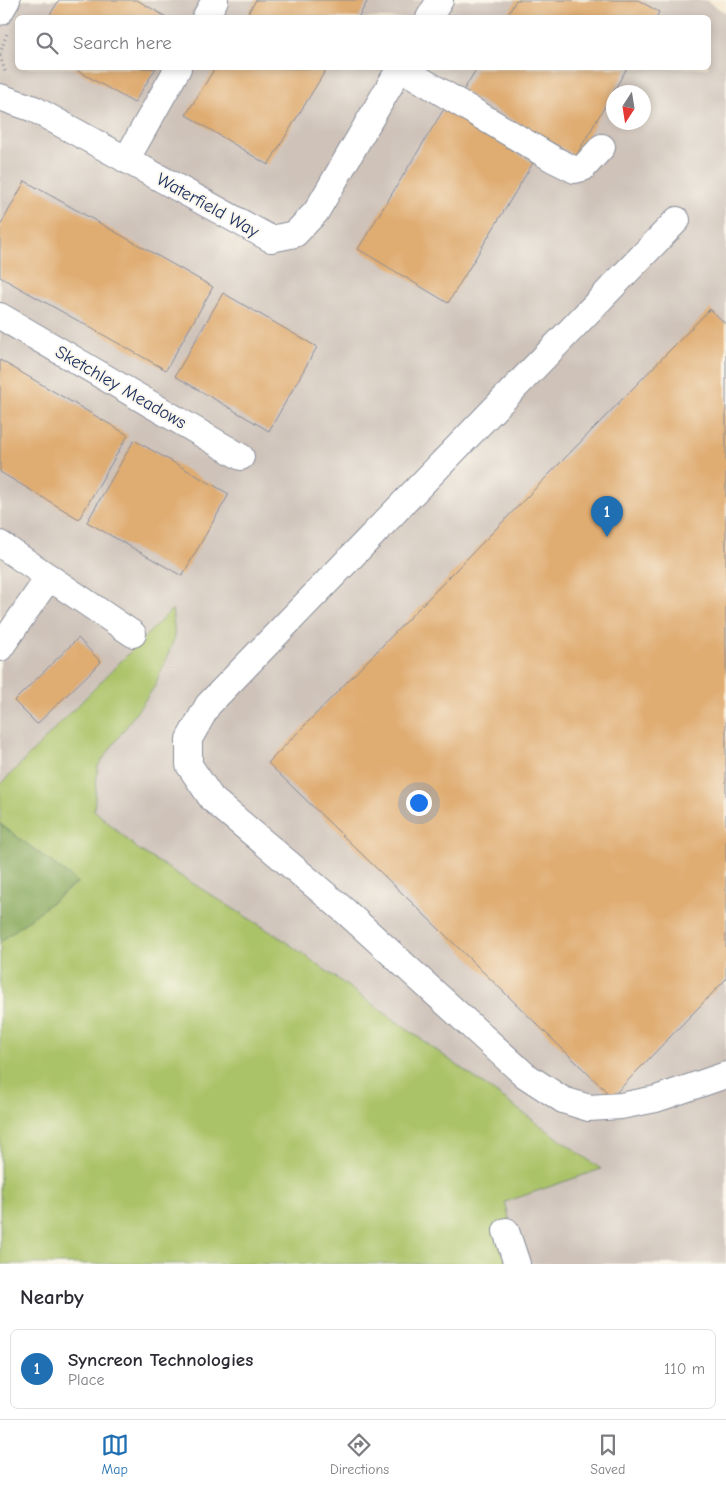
<!DOCTYPE html>
<html lang="en">
<head>
<meta charset="utf-8">
<style>
	body { margin:0; font-family:"Comic Neue",sans-serif; background:#f7f7f7; color:#2b2b33 }
	.compass { position:absolute; left:606px; top:85px; width:45px; height:45px; border-radius:50%; background:#fff; box-shadow:0 2px 8px #0003; rotate:192deg }
	.you { position:absolute; left:418px; top:802px; width:18px; height:18px; margin:-12px; border:4px solid #fff; border-radius:50%; background:#1a73e8; box-shadow:0 0 0 8px #1a73e833 }
	.badge { display:grid; place-items:center; width:32px; height:32px; border-radius:50%; background:#1f6fb2; color:#fff; font-size:16px; font-weight:700 }
	.pin { position:absolute; translate:-50% -41px; filter:drop-shadow(0 1px 2px #0008) }
	.pin::after { content:''; position:absolute; top:26px; width:18px; height:15px; background:inherit; clip-path:polygon(0 0,100% 0,50% 100%) }
	.list { margin:0; padding:0; list-style:none }
	h2 { display:flex; justify-content:space-between; align-items:center; height:65px; margin:0; padding:0 20px; font-size:21px }
	h2 small { font-size:16px; font-weight:400; color:#7c7c81 }
	.list li { display:grid; grid-template-columns:32px 1fr auto; gap:15px; align-items:center; box-sizing:border-box; height:80px; margin:0 10px 10px; padding:0 10px; border:1px solid #e1e1e2; border-radius:8px }
	.list b { display:block; font-size:19px; white-space:nowrap }
	.list p { margin:0; font-size:16px; white-space:nowrap; color:#7c7c81 }
	.list em { font-size:16px; font-style:normal; color:#7c7c81 }
	.icon { flex:none; width:28px; height:28px; fill:none; stroke:currentColor; stroke-width:2; stroke-linecap:round; stroke-linejoin:round }
	.map { position:relative; flex:none; width:726px; height:1264px; overflow:hidden }
	.search { position:absolute; background:#fff; box-shadow:0 2px 8px #0003; left:15px; right:15px; top:15px; height:55px; display:flex; align-items:center; gap:12px; box-sizing:border-box; padding:0 18px; border-radius:8px; color:#7c7c81; font-size:19px }
	.sheet { height:155px; background:#fff }
	nav { display:flex; justify-content:space-around; align-items:center; box-sizing:border-box; height:70px; border-top:1px solid #e1e1e2; background:#fff; font-size:14px; color:#7c7c81 }
	nav a { display:grid; justify-items:center; gap:2px }
	nav .on { color:#1f6fb2 }
	.map>svg:first-child { display:block }
	.industrial { fill:#cec2b9; fill-rule:evenodd }
	.green { fill:#abc368; stroke:#637963 }
	.forest { fill:#88a95c; stroke:#526c5d }
	.building { fill:#dfac71 }
	.lines { fill:none; stroke-linecap:round; stroke-linejoin:round }
	.minor-casing { stroke:#888c98; stroke-width:28 }
	.path { stroke:#888c98; stroke-width:3; stroke-dasharray:1 4; stroke-linecap:butt }
	.minor { stroke:#fff; stroke-width:26 }
	.labels { text-anchor:middle; stroke-width:4; stroke-linejoin:round; paint-order:stroke }
	.street-label { font-size:18px; fill:#1b2f5e; stroke:#fbf7ec }
</style>
</head>
<body>
<div class="map">
<svg width="726" height="1264" viewBox="0 0 726 1264">
	<rect width="100%" height="100%" fill="#fbf7ec"/>
	<filter id="ink" filterUnits="userSpaceOnUse"><feTurbulence type="fractalNoise" baseFrequency=".02" numOctaves="2"/><feDisplacementMap in="SourceGraphic" scale="10" xChannelSelector="R" yChannelSelector="G"/><feConvolveMatrix kernelMatrix="1 2 1 2 8 2 1 2 1" color-interpolation-filters="sRGB"/></filter>
	<filter id="wash" filterUnits="userSpaceOnUse"><feTurbulence type="fractalNoise" baseFrequency=".0096" numOctaves="4" result="noise"/><feDisplacementMap in="SourceGraphic" scale="20" xChannelSelector="R" yChannelSelector="G"/><feGaussianBlur stdDeviation="1.12" result="paint"/><feColorMatrix in="noise" values="0 0 0 0 0 0 0 0 0 0 0 0 0 0 0 0 0 1.4 0 .05"/><feComposite in="paint" operator="in"/></filter>
	<g filter="url(#wash)">
		<rect width="100%" height="100%" fill="#f6e9d2"/>
		<path class="industrial" d="M0,0H705L726,13V1264H521L505,1202L600,1169L282,939L139,850L94,810L98,766L155,686L175,637L171,609L0,785ZM18,18H708V68H18ZM614,92H644V122H614Z"/>
		<polygon class="green" points="172,609 175,637 155,686 98,766 94,810 139,850 282,939 601,1169 505,1202 521,1264 0,1264 0,942 78,882 0,824 0,785"/>
		<polygon class="forest" points="0,824 78,882 0,942"/>
		<g id="blocks">
			<g class="building">
				<polygon points="59,0 137,0 168,18 48,18"/>
				<polygon points="256,0 368,0 358,18 245,18"/>
				<polygon points="516,0 638,0 659,12 656,18 506,18"/>
				<polygon points="73,68 156,68 134,103"/>
				<polygon points="215,68 327,68 268,165 186,115"/>
				<polygon points="477,68 627,68 576,156 463,91"/>
				<polygon points="444,109 533,163 448,303 358,249"/>
				<polygon points="25,181 213,287 166,370 0,277 0,226"/>
				<polygon points="223,293 317,347 269,431 175,376"/>
				<polygon points="710,309 726,324 726,979 612,1097 268,763"/>
				<polygon points="0,360 128,435 79,519 0,472"/>
				<polygon points="134,440 229,494 182,576 87,522"/>
				<polygon points="78,638 101,662 37,724 14,701"/>
			</g>
		</g>
	</g>
	<g filter="url(#ink)">
		<use href="#blocks" fill-opacity="0" stroke="#888c98" stroke-width="1"/>
		<g class="lines">
			<g class="minor-casing">
				<g id="minor">
					<polyline points="0,12 7,0"/>
					<polyline points="205,18 215,0"/>
					<polyline points="429,18 440,0"/>
					<polyline points="401,68 553,159 575,170 583,168 602,147"/>
					<polyline points="0,97 34,109 271,239 295,234 316,212 400,68"/>
					<polyline points="126,160 178,68"/>
					<polyline points="677,220 208,705 189,739 189,765 212,799 345,911 525,1075 563,1100 589,1108 621,1106 656,1099 726,1075"/>
					<polyline points="0,316 241,457"/>
					<polyline points="0,544 133,634"/>
					<polyline points="0,648 49,577"/>
					<polyline points="506,1231 517,1264"/>
				</g>
			</g>
			<g class="path">
				<polyline points="0,54 7,33"/>
				<polyline points="0,56 6,74"/>
			</g>
			<use href="#minor" class="minor"/>
		</g>
	</g>
	<g class="labels">
		<g class="street-label">
			<text transform="translate(208 205) rotate(29)" y="6">Waterfield Way</text>
			<text transform="translate(121 387) rotate(30)" y="6">Sketchley Meadows</text>
		</g>
	</g>
</svg>
<svg class="compass" viewBox="-18 -18 36 36"><path d="M0-13l5 13h-10z" fill="#e53935"/><path d="M0 13l5-13h-10z" fill="#7c7c81"/></svg>
<div class="you"></div>
<div class="pin badge" style="left:607px;top:537px">1</div>
<div class="search"><svg class="icon" aria-label="search" viewBox="0 0 24 24"><circle cx="10" cy="10" r="6"/><path d="M15 15l6 6"/></svg>Search here</div>
</div>
<section class="sheet">
<h2>Nearby<small></small></h2>
<ul class="list">
<li><span class="badge">1</span><div><b>Syncreon Technologies</b><p>Place</p></div><em>110 m</em></li>
</ul>
</section>
<nav>
<a class="on"><svg class="icon" aria-label="map" viewBox="0 0 24 24"><path d="M3 6l6-2 6 2 6-2v14l-6 2-6-2-6 2zM9 4v14M15 6v14"/></svg>Map</a>
<a><svg class="icon" aria-label="directions" viewBox="0 0 24 24"><path d="M12 3l9 9-9 9-9-9zM9 14v-3h6M13 9l2 2-2 2"/></svg>Directions</a>
<a><svg class="icon" aria-label="saved" viewBox="0 0 24 24"><path d="M7 4h10v16l-5-4-5 4z"/></svg>Saved</a>
</nav>
</body>
</html>
